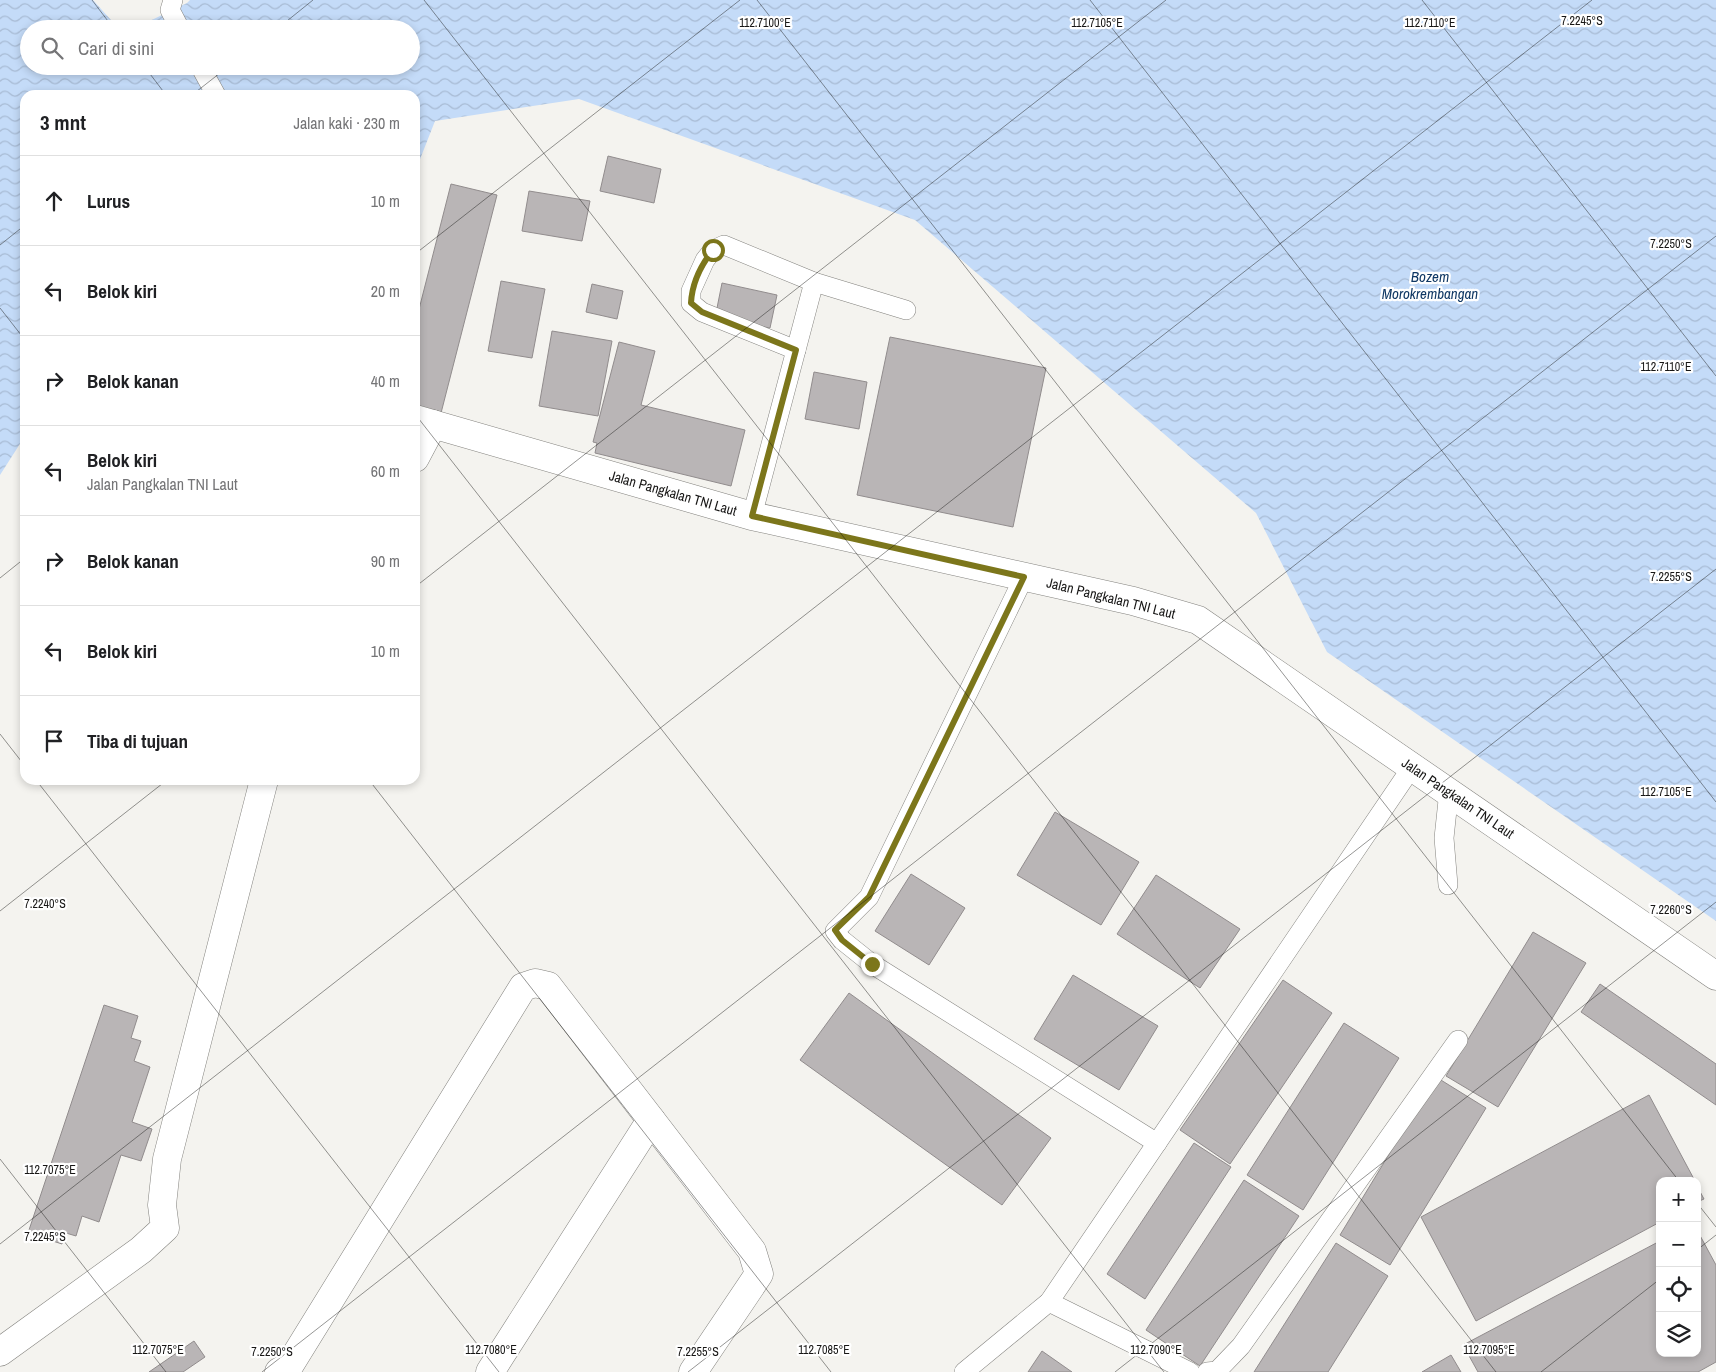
<!DOCTYPE html>
<html lang="id">
<head>
<meta charset="utf-8">
<style>
	body { margin:0; font-family:"Archivo Narrow",sans-serif; background:#f6f6f6; color:#202124 }
	.controls { position:absolute; right:15px; bottom:15px; display:grid; overflow:hidden; border-radius:10px; box-shadow:0 2px 8px #0003 }
	.controls button { width:45px; height:45px; display:grid; place-items:center; padding:0; border:0; border-bottom:1px solid #e0e0e0; background:#fff; color:#202124; font:25px sans-serif }
	.stop { position:absolute; width:15px; height:15px; margin:-11px; border:4px solid #7c761b; border-radius:50%; background:#fff }
	.stop.end { background:#7c761b; border-color:#fff; box-shadow:0 1px 5px #0008 }
	.list { margin:0; padding:0; list-style:none }
	h2 { display:flex; justify-content:space-between; align-items:center; height:65px; margin:0; padding:0 20px; font-size:21px }
	h2 small { font-size:16px; font-weight:400; color:#757577 }
	.list li { display:grid; grid-template-columns:32px 1fr auto; gap:15px; align-items:center; box-sizing:border-box; height:90px; padding:0 20px; border-top:1px solid #e0e0e0 }
	.list b { display:block; font-size:19px; white-space:nowrap }
	.list p { margin:0; font-size:16px; white-space:nowrap; color:#757577 }
	.list em { font-size:16px; font-style:normal; color:#757577 }
	.icon { flex:none; width:28px; height:28px; fill:none; stroke:currentColor; stroke-width:2; stroke-linecap:round; stroke-linejoin:round }
	.map { position:relative; flex:none; width:1716px; height:1372px; overflow:hidden }
	.search { position:absolute; background:#fff; box-shadow:0 2px 8px #0003; left:20px; top:20px; width:400px; height:55px; display:flex; align-items:center; gap:12px; box-sizing:border-box; padding:0 18px; border-radius:28px; color:#757577; font-size:19px }
	.panel { position:absolute; background:#fff; box-shadow:0 2px 8px #0003; left:20px; top:90px; width:400px; height:695px; border-radius:15px }
	.map>svg:first-child { display:block }
	.water { fill:url(#water-waves) }
	.building { fill:#b9b5b6; stroke:#918c8d }
	.lines { fill:none; stroke-linecap:round; stroke-linejoin:round }
	.lane-casing { stroke:#83827e; stroke-width:20 }
	.street-casing { stroke:#83827e; stroke-width:29 }
	.lane { stroke:#fff; stroke-width:19 }
	.street { stroke:#fff; stroke-width:28 }
	.route { stroke:#7c761b; stroke-width:6 }
	.ticks { fill:none; stroke:#171615; stroke-width:1; stroke-opacity:0.45 }
	.labels { text-anchor:middle; stroke-width:4.5; stroke-linejoin:round; paint-order:stroke }
	.street-label { font-size:14px; fill:#171615; stroke:#fff }
	.water-label { font-size:15px; font-style:italic; fill:#103864; stroke:#fff }
	.ticks-label { font-size:12px; text-anchor:middle; fill:#171615; stroke:#fff; stroke-width:4.5; stroke-linejoin:round; paint-order:stroke }
</style>
</head>
<body>
<div class="map">
<svg width="1716" height="1372" viewBox="0 0 1716 1372">
	<defs>
		<pattern id="water-waves" width="16" height="10" patternUnits="userSpaceOnUse" patternTransform="scale(1.25)"><rect width="16" height="10" fill="#c4dbf8"/><path d="M0 5q4-4 8 0t8 0" fill="none" stroke="#a8bbd4"/></pattern>
	</defs>
	<rect width="100%" height="100%" fill="#f4f3ef"/>
	<polygon class="water" points="0,0 93,0 119,29 29,29 29,66 411,66 411,29 133,29 187,3 190,0 1716,0 1716,921 1327,652 1256,513 915,220 579,99 435,121 415,172 415,95 25,95 25,436 0,475"/>
	<g class="building">
		<polygon points="608,156 661,169 654,203 600,191"/>
		<polygon points="451,184 497,195 441,413 415,407 415,325"/>
		<polygon points="529,191 590,201 582,241 522,231"/>
		<polygon points="501,281 545,289 532,358 488,351"/>
		<polygon points="722,283 777,295 770,328 715,318"/>
		<polygon points="592,284 623,291 617,319 586,312"/>
		<polygon points="552,331 612,341 598,416 539,406"/>
		<polygon points="890,337 1046,368 1013,527 857,495"/>
		<polygon points="619,342 655,351 641,405 745,430 731,486 595,453 597,443 593,442"/>
		<polygon points="814,372 867,382 859,429 805,419"/>
		<polygon points="1055,812 1139,862 1101,925 1017,875"/>
		<polygon points="911,874 965,908 929,965 875,931"/>
		<polygon points="1156,875 1240,929 1200,988 1117,934"/>
		<polygon points="1533,932 1586,963 1498,1107 1446,1076"/>
		<polygon points="1073,975 1158,1026 1119,1090 1034,1039"/>
		<polygon points="1283,980 1332,1013 1230,1164 1180,1130"/>
		<polygon points="1600,984 1716,1064 1716,1105 1581,1012"/>
		<polygon points="849,993 1051,1138 1002,1205 800,1060"/>
		<polygon points="104,1005 138,1016 131,1038 141,1041 134,1061 150,1067 132,1122 152,1129 141,1161 121,1155 99,1222 82,1216 76,1236 66,1233 62,1244 28,1233"/>
		<polygon points="1344,1023 1399,1058 1303,1210 1247,1175"/>
		<polygon points="1436,1077 1486,1108 1390,1265 1340,1235"/>
		<polygon points="1649,1095 1695,1181 1660,1181 1660,1222 1476,1321 1421,1217"/>
		<polygon points="1194,1143 1231,1167 1145,1299 1107,1274"/>
		<polygon points="1244,1180 1299,1216 1200,1366 1146,1330"/>
		<polygon points="1697,1186 1704,1199 1697,1202"/>
		<polygon points="1697,1230 1716,1265 1716,1362 1698,1372 1478,1372 1463,1345 1660,1241 1660,1353 1697,1353"/>
		<polygon points="1336,1243 1388,1276 1328,1372 1254,1372"/>
		<polygon points="194,1341 205,1357 183,1372 149,1372"/>
		<polygon points="1042,1351 1072,1372 1028,1372"/>
		<polygon points="1451,1355 1461,1372 1422,1372"/>
	</g>
	<g class="lines">
		<g class="lane-casing">
			<g id="lane">
				<polyline points="173,0 170,10 180,29"/>
				<polyline points="200,66 216,95"/>
				<polyline points="796,350 702,312 691,303 691,291 705,260 713,250 724,245 814,282 906,310"/>
				<polyline points="752,516 814,282"/>
				<polyline points="1024,577 869,897 835,931 842,940 872,964 1157,1143"/>
				<polyline points="1448,885 1444,838 1449,791"/>
				<polyline points="1049,1302 1190,1372"/>
				<polyline points="964,1372 1049,1302 1412,767"/>
				<polyline points="1207,1372 1217,1371 1241,1346 1458,1040"/>
			</g>
		</g>
		<g class="street-casing">
			<g id="street">
				<polyline points="415,419 752,516 1133,601 1198,620 1716,976"/>
				<polyline points="415,458 433,424"/>
				<polyline points="0,1352 141,1250 165,1228 162,1205 167,1159 264,780"/>
				<polyline points="279,1372 289,1366 523,987 535,983 548,986 752,1251 759,1274 693,1372"/>
				<polyline points="490,1372 651,1120"/>
			</g>
		</g>
		<use href="#lane" class="lane"/>
		<use href="#street" class="street"/>
	</g>
	<g class="lines">
		<path class="route" d="M713,250C701,265 692,284 691,303L702,312L796,350L752,516L1024,577L869,897L835,930L842,940L872,964"/>
	</g>
	<path class="ticks" d="M92,0L114,29M424,0L1496,1372M757,0L1679,1181M1090,0L1716,802M1422,0L1716,376M277,29L313,0M144,66L166,95M192,95L229,66M0,245L25,225M415,254L740,0M0,308L25,340M415,414L1164,1372M0,578L25,558M415,587L1166,0M0,734L25,766M36,780L499,1372M369,780L831,1372M0,911L167,780M0,1159L166,1372M1697,1203L1716,1227M0,1244L1592,0M1697,1250L1716,1235M262,1372L1716,236M688,1372L1716,569M1115,1372L1716,902M1541,1372L1660,1279"/>
	<g class="labels">
		<g class="street-label">
			<text transform="translate(673 493) rotate(16)" y="5">Jalan Pangkalan TNI Laut</text>
			<text transform="translate(1111 598) rotate(14)" y="5">Jalan Pangkalan TNI Laut</text>
			<text transform="translate(1458 798) rotate(34)" y="5">Jalan Pangkalan TNI Laut</text>
		</g>
		<g class="water-label">
			<text x="1430" y="282">Bozem<tspan x="1430" dy="17">Morokrembangan</tspan></text>
		</g>
	</g>
	<g class="ticks-label">
		<text x="1582" y="25">7.2245°S</text>
		<text x="1430" y="27">112.7110°E</text>
		<text x="765" y="27">112.7100°E</text>
		<text x="1097" y="27">112.7105°E</text>
		<text x="1671" y="248">7.2250°S</text>
		<text x="1666" y="371">112.7110°E</text>
		<text x="1671" y="581">7.2255°S</text>
		<text x="1666" y="796">112.7105°E</text>
		<text x="45" y="908">7.2240°S</text>
		<text x="1671" y="914">7.2260°S</text>
		<text x="50" y="1174">112.7075°E</text>
		<text x="45" y="1241">7.2245°S</text>
		<text x="158" y="1354">112.7075°E</text>
		<text x="491" y="1354">112.7080°E</text>
		<text x="824" y="1354">112.7085°E</text>
		<text x="1156" y="1354">112.7090°E</text>
		<text x="1489" y="1354">112.7095°E</text>
		<text x="272" y="1356">7.2250°S</text>
		<text x="698" y="1356">7.2255°S</text>
	</g>
</svg>
<div class="controls">
<button>+</button>
<button>−</button>
<button><svg class="icon" aria-label="locate" viewBox="0 0 24 24"><circle cx="12" cy="12" r="6"/><path d="M12 2v4M12 18v4M2 12h4M18 12h4"/></svg></button>
<button><svg class="icon" aria-label="layers" viewBox="0 0 24 24"><path d="M12 4l9 5-9 5-9-5zM3 14l9 5 9-5"/></svg></button>
</div>
<div class="stop" style="left:713px;top:250px"></div>
<div class="stop end" style="left:872px;top:964px"></div>
<div class="search"><svg class="icon" aria-label="search" viewBox="0 0 24 24"><circle cx="10" cy="10" r="6"/><path d="M15 15l6 6"/></svg>Cari di sini</div>
<section class="panel">
<h2>3 mnt<small>Jalan kaki · 230 m</small></h2>
<ul class="list">
<li><svg class="icon" aria-label="ahead" viewBox="0 0 24 24"><path d="M12 20V5M6 11l6-6 6 6"/></svg><div><b>Lurus</b></div><em>10 m</em></li>
<li><svg class="icon" aria-label="left" viewBox="0 0 24 24"><path d="M17 20v-9H6M10 6l-5 5 5 5"/></svg><div><b>Belok kiri</b></div><em>20 m</em></li>
<li><svg class="icon" aria-label="right" viewBox="0 0 24 24"><path d="M7 20v-9h11M14 6l5 5-5 5"/></svg><div><b>Belok kanan</b></div><em>40 m</em></li>
<li><svg class="icon" aria-label="left" viewBox="0 0 24 24"><path d="M17 20v-9H6M10 6l-5 5 5 5"/></svg><div><b>Belok kiri</b><p>Jalan Pangkalan TNI Laut</p></div><em>60 m</em></li>
<li><svg class="icon" aria-label="right" viewBox="0 0 24 24"><path d="M7 20v-9h11M14 6l5 5-5 5"/></svg><div><b>Belok kanan</b></div><em>90 m</em></li>
<li><svg class="icon" aria-label="left" viewBox="0 0 24 24"><path d="M17 20v-9H6M10 6l-5 5 5 5"/></svg><div><b>Belok kiri</b></div><em>10 m</em></li>
<li><svg class="icon" aria-label="arrive" viewBox="0 0 24 24"><path d="M6 21V4h12l-3 4 3 4H6"/></svg><div><b>Tiba di tujuan</b></div></li>
</ul>
</section>
</div>
</body>
</html>
